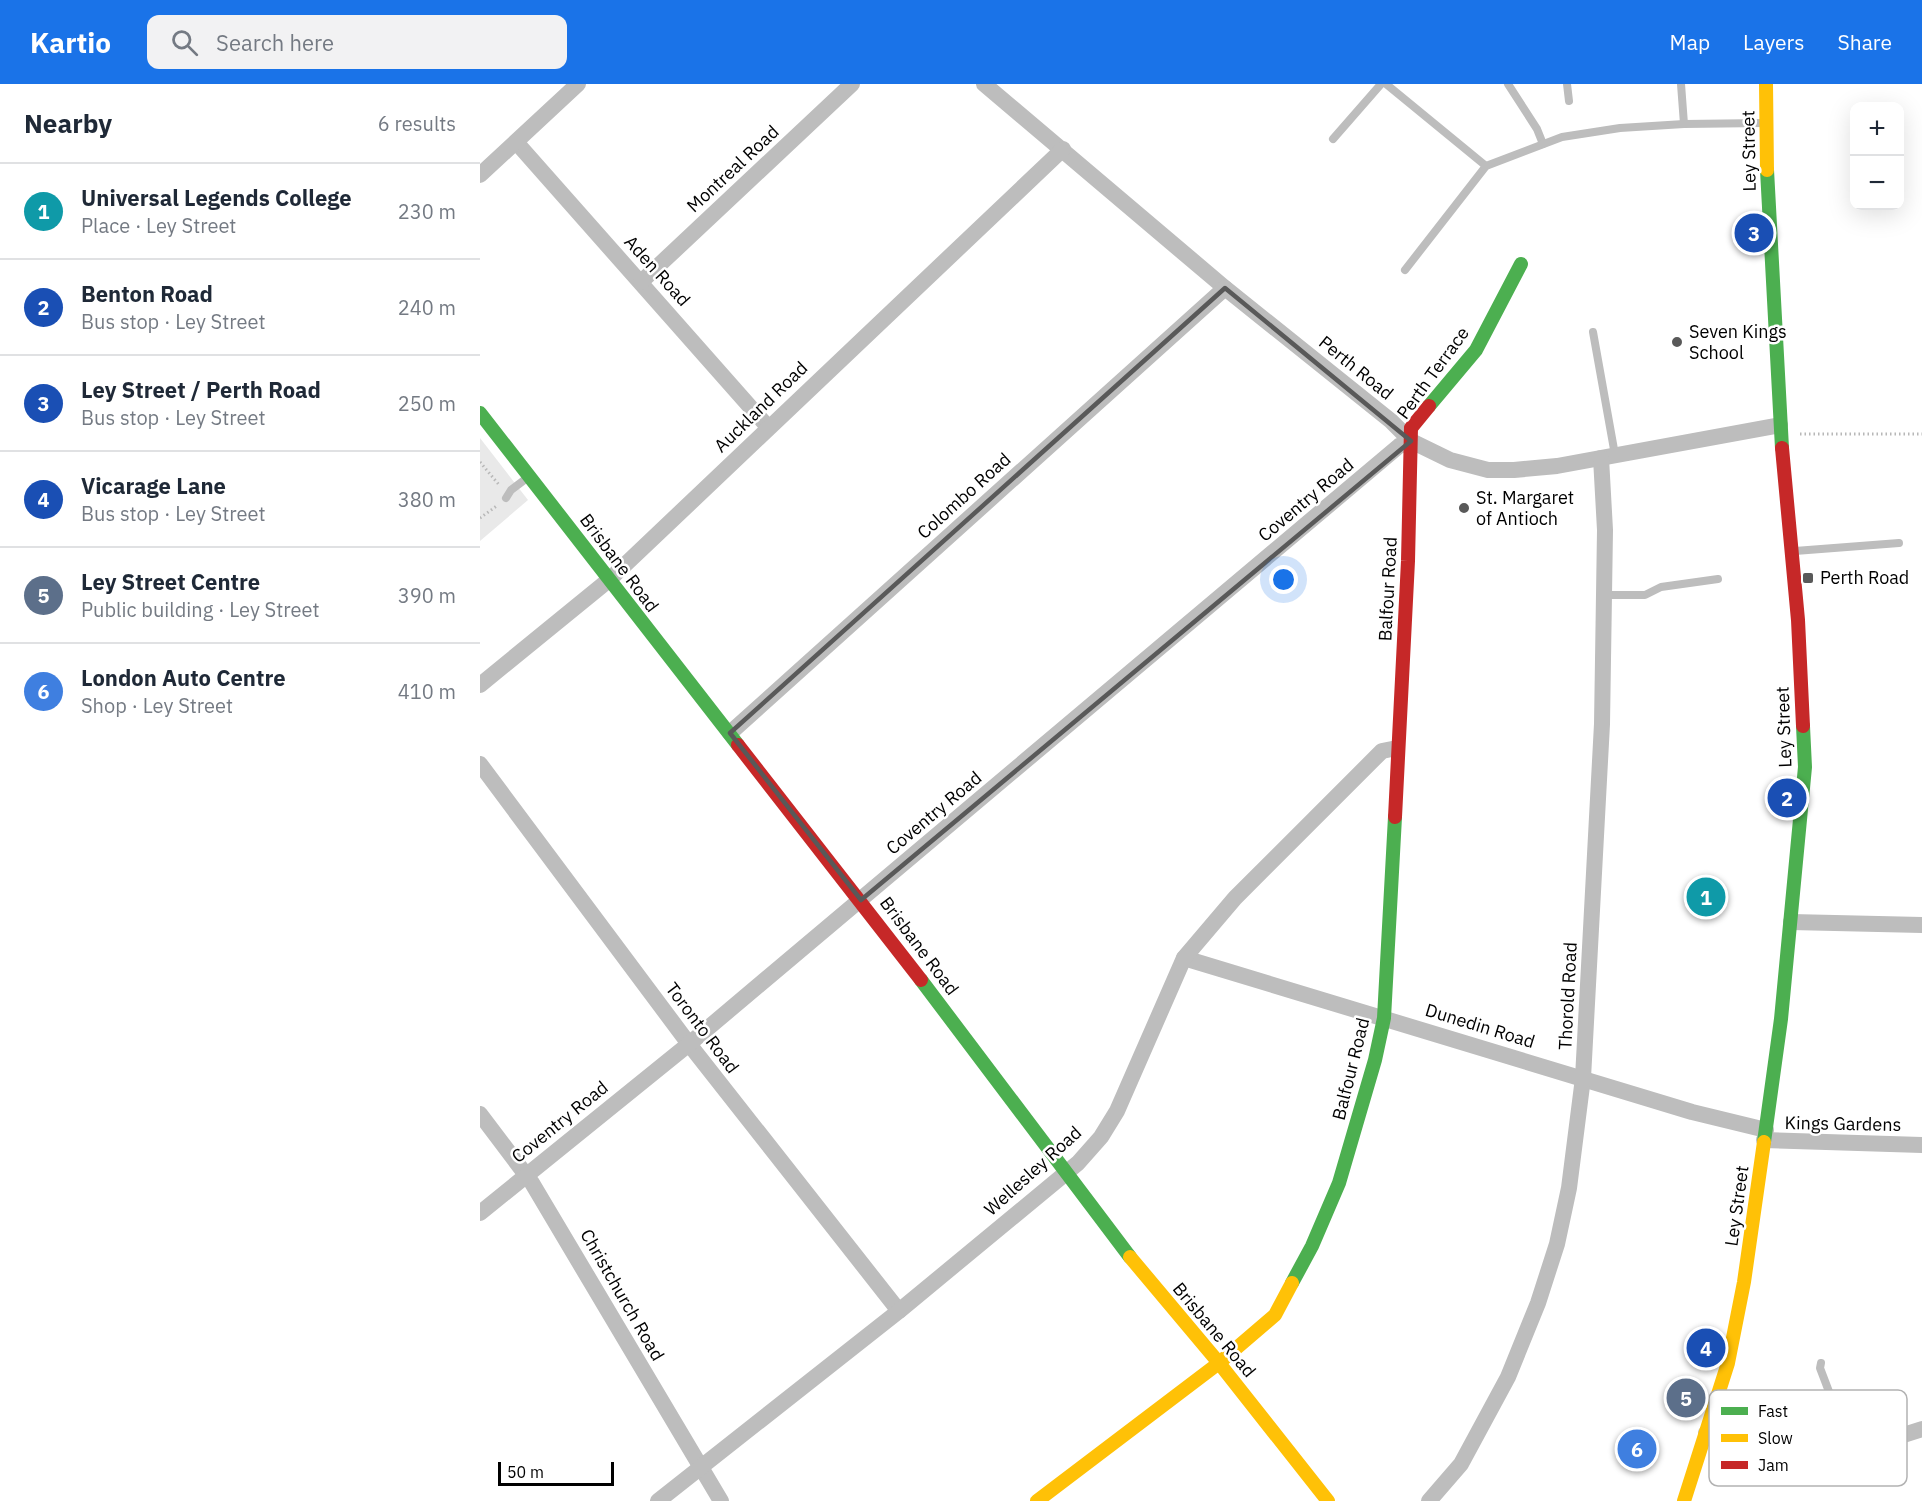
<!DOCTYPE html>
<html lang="en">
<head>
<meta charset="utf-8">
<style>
	body { margin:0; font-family:"IBM Plex Sans",sans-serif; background:#f2f2f3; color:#1f2937 }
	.controls { position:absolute; right:18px; top:18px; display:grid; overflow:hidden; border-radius:12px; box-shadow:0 6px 24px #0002 }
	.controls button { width:54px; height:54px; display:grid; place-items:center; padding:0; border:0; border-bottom:2px solid #e0e1e3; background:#fff; color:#1f2937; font:30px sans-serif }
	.scale { position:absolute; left:18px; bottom:15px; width:116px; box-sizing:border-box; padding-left:6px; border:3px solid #000; border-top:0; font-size:16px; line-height:21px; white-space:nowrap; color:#000; -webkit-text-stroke:4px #fff; paint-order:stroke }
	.you { position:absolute; left:804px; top:496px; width:21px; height:21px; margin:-15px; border:4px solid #fff; border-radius:50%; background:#1a73e8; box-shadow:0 0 0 9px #1a73e833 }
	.badge { display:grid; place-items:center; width:39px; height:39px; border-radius:50%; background:#1a73e8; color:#fff; font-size:20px; font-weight:700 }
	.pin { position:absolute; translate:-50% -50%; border:3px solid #fff; box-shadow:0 2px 6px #0006 }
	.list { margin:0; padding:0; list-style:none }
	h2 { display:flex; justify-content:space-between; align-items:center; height:78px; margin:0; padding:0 24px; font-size:26px }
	h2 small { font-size:20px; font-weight:400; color:#747a83 }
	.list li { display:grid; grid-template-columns:39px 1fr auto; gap:18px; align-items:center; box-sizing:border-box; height:96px; padding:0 24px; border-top:2px solid #e0e1e3 }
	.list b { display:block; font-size:22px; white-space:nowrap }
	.list p { margin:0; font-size:20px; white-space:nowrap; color:#747a83 }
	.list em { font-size:20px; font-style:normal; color:#747a83 }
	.icon { flex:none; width:33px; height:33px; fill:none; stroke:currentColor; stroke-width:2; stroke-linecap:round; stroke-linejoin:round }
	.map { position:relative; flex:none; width:1442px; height:1417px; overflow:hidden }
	header { display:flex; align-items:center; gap:36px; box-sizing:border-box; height:84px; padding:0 30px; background:#1a73e8; color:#fff }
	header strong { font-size:28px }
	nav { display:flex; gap:33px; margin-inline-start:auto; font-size:21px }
	.search { width:420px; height:54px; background:#f2f2f3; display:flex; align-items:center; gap:15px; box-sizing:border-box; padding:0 21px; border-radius:12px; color:#747a83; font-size:22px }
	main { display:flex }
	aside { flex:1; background:#fff }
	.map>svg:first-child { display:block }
	.green { fill:#e9e9e9 }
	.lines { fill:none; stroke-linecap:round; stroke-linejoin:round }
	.path { stroke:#b8b8b8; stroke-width:3; stroke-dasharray:1.5 3; stroke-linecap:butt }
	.lane { stroke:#bdbdbd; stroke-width:8 }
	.street { stroke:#bdbdbd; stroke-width:16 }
	.fast { stroke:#4caf50; stroke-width:14 }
	.slow { stroke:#ffc107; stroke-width:14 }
	.jam { stroke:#c62828; stroke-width:14 }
	.marked { fill:none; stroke:#595959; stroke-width:4.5; stroke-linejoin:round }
	.poi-dot { fill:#595959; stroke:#fff; stroke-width:2 }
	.labels { text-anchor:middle; stroke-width:5; stroke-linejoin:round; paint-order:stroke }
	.street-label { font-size:18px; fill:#000; stroke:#fff }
	.poi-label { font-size:18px; fill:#000; stroke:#fff; text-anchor:start }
	.key { fill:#fff; stroke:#b2b2b2; stroke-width:1.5 }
	.key-label { font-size:16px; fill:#000 }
</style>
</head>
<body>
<header>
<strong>Kartio</strong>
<div class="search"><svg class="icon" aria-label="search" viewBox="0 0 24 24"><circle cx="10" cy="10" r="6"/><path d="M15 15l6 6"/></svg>Search here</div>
<nav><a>Map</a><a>Layers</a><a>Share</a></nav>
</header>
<main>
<aside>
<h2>Nearby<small>6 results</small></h2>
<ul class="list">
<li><span class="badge" style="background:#0f9aa8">1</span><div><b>Universal Legends College</b><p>Place · Ley Street</p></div><em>230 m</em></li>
<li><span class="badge" style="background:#1a4fb4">2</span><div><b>Benton Road</b><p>Bus stop · Ley Street</p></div><em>240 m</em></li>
<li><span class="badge" style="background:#1a4fb4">3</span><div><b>Ley Street / Perth Road</b><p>Bus stop · Ley Street</p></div><em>250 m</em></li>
<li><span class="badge" style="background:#1a4fb4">4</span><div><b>Vicarage Lane</b><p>Bus stop · Ley Street</p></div><em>380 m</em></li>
<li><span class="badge" style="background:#5c6f8a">5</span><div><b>Ley Street Centre</b><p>Public building · Ley Street</p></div><em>390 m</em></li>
<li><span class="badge" style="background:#3f7fe0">6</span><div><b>London Auto Centre</b><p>Shop · Ley Street</p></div><em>410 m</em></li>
</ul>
</aside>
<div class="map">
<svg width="1442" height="1417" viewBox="0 0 1442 1417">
	<rect width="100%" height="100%" fill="#fff"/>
	<polygon class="green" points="0,354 48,416 0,457"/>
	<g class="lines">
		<g class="path">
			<polyline points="1320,350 1442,350"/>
			<polyline points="0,378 20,402"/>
			<polyline points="0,434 18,421"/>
		</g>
		<g class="lane">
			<polyline points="906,0 1006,82"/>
			<polyline points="1028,0 1057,45 1063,60"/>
			<polyline points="1087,0 1089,17"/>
			<polyline points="1201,0 1204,40"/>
			<polyline points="853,55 901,0"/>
			<polyline points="925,186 1006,82 1082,53 1140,44 1204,40 1284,39"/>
			<polyline points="1113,248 1135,371"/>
			<polyline points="26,414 31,406 47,394"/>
			<polyline points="1315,467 1419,459"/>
			<polyline points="1124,511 1165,511 1181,503 1238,495"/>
			<polyline points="1341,1279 1340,1284 1372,1368"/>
		</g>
		<g class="street">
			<polyline points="504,0 745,204 911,337 931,357 970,376 1008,386 1034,386 1077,382 1300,341"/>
			<polyline points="36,58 288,343"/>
			<polyline points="0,91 98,0"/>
			<polyline points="161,198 372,0"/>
			<polyline points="0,601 130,495 583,65"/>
			<polyline points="250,649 745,204"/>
			<polyline points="0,680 209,960 419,1227"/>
			<polyline points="1311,838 1442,841"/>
			<polyline points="704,874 1212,1028 1286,1046"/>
			<polyline points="0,1030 52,1099 241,1417"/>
			<polyline points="1284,1056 1442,1061"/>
			<polyline points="0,1129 209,960 919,362 931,357"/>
			<polyline points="1226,1349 1295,1380 1323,1383 1442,1345"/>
			<polyline points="178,1417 419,1227 598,1079 621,1053 637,1027 704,874 755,814 902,667 917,664"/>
			<polyline points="949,1417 981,1380 1028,1293 1058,1219 1077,1160 1089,1104 1103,994 1122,640 1125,446 1121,374"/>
		</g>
		<g class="fast">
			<polyline points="1287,86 1302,364"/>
			<polyline points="949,322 996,266 1041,180"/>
			<polyline points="0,329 258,661"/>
			<polyline points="441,896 650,1173"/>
			<polyline points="1284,1058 1301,935 1325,683 1323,642"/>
			<polyline points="812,1199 832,1162 859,1099 895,976 904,934 915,733"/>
		</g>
		<g class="slow">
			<polyline points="1286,0 1287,86"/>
			<polyline points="650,1173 739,1279 848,1417"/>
			<polyline points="557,1417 739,1279 795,1231 812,1199"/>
			<polyline points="1204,1417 1248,1279 1264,1198 1284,1058"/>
		</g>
		<g class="jam">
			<polyline points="1302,364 1318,536 1323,642"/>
			<polyline points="258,661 441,896"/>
			<polyline points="915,733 928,477 931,344 949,322"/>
		</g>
	</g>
	<path class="marked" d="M745,204L931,357L381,816L250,649Z"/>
	<g class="poi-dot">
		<circle cx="1197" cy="258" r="6"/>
		<circle cx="984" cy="424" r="6"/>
		<rect x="1322" y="488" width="12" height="12" rx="3"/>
	</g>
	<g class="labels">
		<g class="street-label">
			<text transform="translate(1269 67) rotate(-91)" y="6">Ley Street</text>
			<text transform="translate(253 85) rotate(-43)" y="6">Montreal Road</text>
			<text transform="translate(177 187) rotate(48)" y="6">Aden Road</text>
			<text transform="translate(876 284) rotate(39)" y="6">Perth Road</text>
			<text transform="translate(953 289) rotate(-54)" y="6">Perth Terrace</text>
			<text transform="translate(281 323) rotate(-44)" y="6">Auckland Road</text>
			<text transform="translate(484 412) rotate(-42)" y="6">Colombo Road</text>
			<text transform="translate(826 416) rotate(-40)" y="6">Coventry Road</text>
			<text transform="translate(139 479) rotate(53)" y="6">Brisbane Road</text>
			<text transform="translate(908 505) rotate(-87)" y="6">Balfour Road</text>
			<text transform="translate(1304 643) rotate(-92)" y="6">Ley Street</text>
			<text transform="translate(454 729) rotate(-40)" y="6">Coventry Road</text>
			<text transform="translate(439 862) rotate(53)" y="6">Brisbane Road</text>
			<text transform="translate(1088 912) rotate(-87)" y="6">Thorold Road</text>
			<text transform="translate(1000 942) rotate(17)" y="6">Dunedin Road</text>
			<text transform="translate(222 944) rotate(53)" y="6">Toronto Road</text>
			<text transform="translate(871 985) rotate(-76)" y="6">Balfour Road</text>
			<text transform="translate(80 1038) rotate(-39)" y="6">Coventry Road</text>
			<text transform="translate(1363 1040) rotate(1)" y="6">Kings Gardens</text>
			<text transform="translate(553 1087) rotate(-42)" y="6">Wellesley Road</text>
			<text transform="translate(1257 1122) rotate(-82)" y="6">Ley Street</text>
			<text transform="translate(142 1211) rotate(60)" y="6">Christchurch Road</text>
			<text transform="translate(734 1246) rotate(50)" y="6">Brisbane Road</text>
		</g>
		<g class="poi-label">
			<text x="1209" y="254">Seven Kings<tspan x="1209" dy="21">School</tspan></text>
			<text x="996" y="420">St. Margaret<tspan x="996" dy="21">of Antioch</tspan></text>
			<text x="1340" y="500">Perth Road</text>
		</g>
	</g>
	<rect x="1229" y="1306" width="198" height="96" rx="9" class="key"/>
	<rect x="1241" y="1323" width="27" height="8" fill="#4caf50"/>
	<rect x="1241" y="1350" width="27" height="8" fill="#ffc107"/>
	<rect x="1241" y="1377" width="27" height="8" fill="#c62828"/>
	<g class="key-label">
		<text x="1278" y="1333">Fast</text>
		<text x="1278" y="1360">Slow</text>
		<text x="1278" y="1387">Jam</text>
	</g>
</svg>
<div class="controls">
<button>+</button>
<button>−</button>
</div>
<div class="scale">50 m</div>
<div class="you"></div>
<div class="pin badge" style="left:1226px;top:813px;background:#0f9aa8">1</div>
<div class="pin badge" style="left:1307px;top:714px;background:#1a4fb4">2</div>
<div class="pin badge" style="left:1274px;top:149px;background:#1a4fb4">3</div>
<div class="pin badge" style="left:1226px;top:1264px;background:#1a4fb4">4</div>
<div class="pin badge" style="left:1206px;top:1314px;background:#5c6f8a">5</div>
<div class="pin badge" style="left:1157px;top:1365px;background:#3f7fe0">6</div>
</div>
</main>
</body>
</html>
